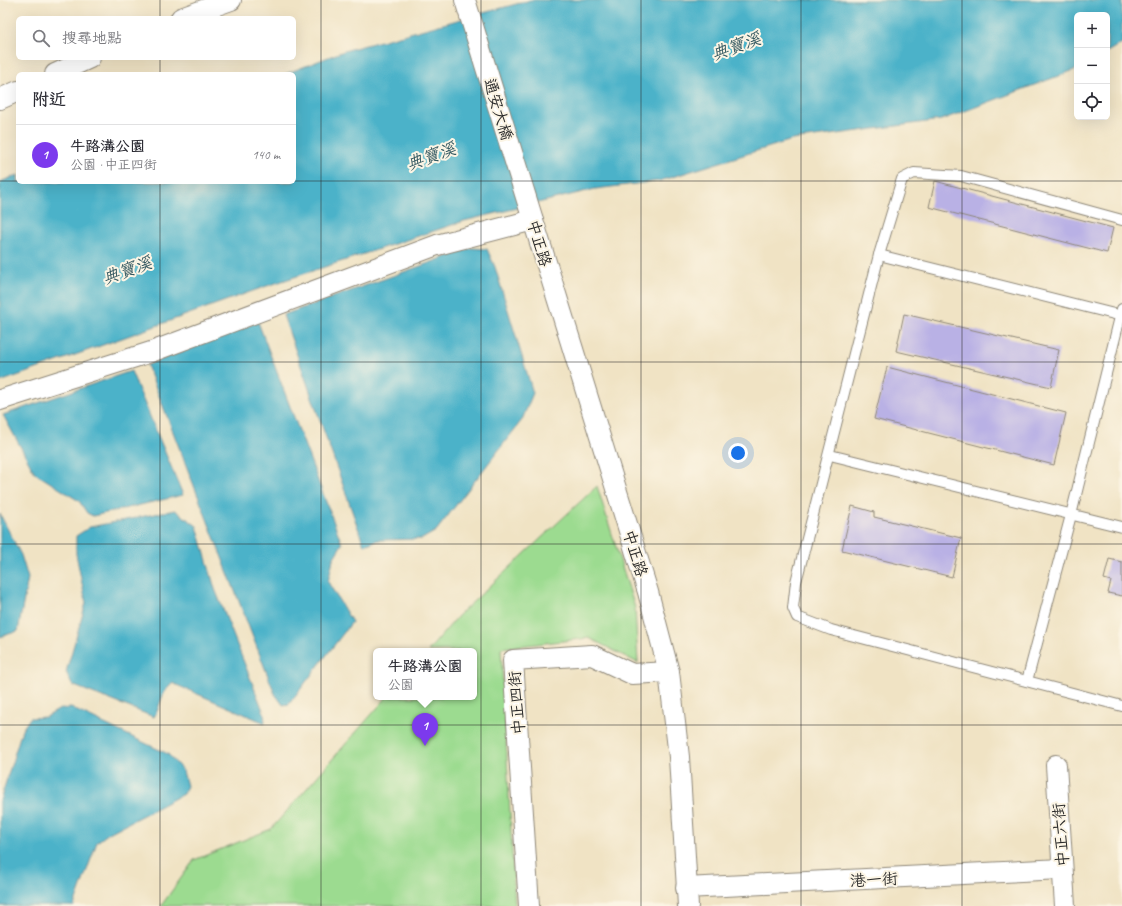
<!DOCTYPE html>
<html lang="zh-TW">
<head>
<meta charset="utf-8">
<style>
	body { margin:0; font-family:Caveat,"LXGW WenKai TC",sans-serif; background:#f7f7f7; color:#2b2b33 }
	.controls { position:absolute; right:12px; top:12px; display:grid; overflow:hidden; border-radius:6px; box-shadow:0 4px 16px #0002 }
	.controls button { width:36px; height:36px; display:grid; place-items:center; padding:0; border:0; border-bottom:1px solid #e1e1e2; background:#fff; color:#2b2b33; font:20px sans-serif }
	.you { position:absolute; left:738px; top:453px; width:14px; height:14px; margin:-10px; border:3px solid #fff; border-radius:50%; background:#1a73e8; box-shadow:0 0 0 6px #1a73e833 }
	.badge { display:grid; place-items:center; width:26px; height:26px; border-radius:50%; background:#7c3aed; color:#fff; font-size:13px; font-weight:700 }
	.pin { position:absolute; translate:-50% -33px; filter:drop-shadow(0 1px 2px #0008) }
	.pin::after { content:''; position:absolute; top:21px; width:14px; height:12px; background:inherit; clip-path:polygon(0 0,100% 0,50% 100%) }
	.popup { position:absolute; left:373px; top:648px; width:104px; height:52px; box-sizing:border-box; display:grid; place-content:center; border-radius:6px; background:#fff; filter:drop-shadow(0 1px 3px #0005); font-size:13px; white-space:nowrap; color:#7c7c81 }
	.popup b { font-size:15px; color:#2b2b33 }
	.popup::after { content:''; position:absolute; left:50%; top:100%; margin-left:-8px; border:8px solid transparent; border-top-color:#fff }
	.list { margin:0; padding:0; list-style:none }
	h2 { display:flex; justify-content:space-between; align-items:center; height:52px; margin:0; padding:0 16px; font-size:17px }
	h2 small { font-size:13px; font-weight:400; color:#7c7c81 }
	.list li { display:grid; grid-template-columns:26px 1fr auto; gap:12px; align-items:center; box-sizing:border-box; height:60px; padding:0 16px; border-top:1px solid #e1e1e2 }
	.list b { display:block; font-size:15px; white-space:nowrap }
	.list p { margin:0; font-size:13px; white-space:nowrap; color:#7c7c81 }
	.list em { font-size:13px; font-style:normal; color:#7c7c81 }
	.icon { flex:none; width:22px; height:22px; fill:none; stroke:currentColor; stroke-width:2; stroke-linecap:round; stroke-linejoin:round }
	.map { position:relative; flex:none; width:1122px; height:906px; overflow:hidden }
	.search { position:absolute; background:#fff; box-shadow:0 4px 16px #0002; left:16px; top:16px; width:280px; height:44px; display:flex; align-items:center; gap:10px; box-sizing:border-box; padding:0 14px; border-radius:6px; color:#7c7c81; font-size:15px }
	.panel { position:absolute; background:#fff; box-shadow:0 4px 16px #0002; left:16px; top:72px; width:280px; height:112px; border-radius:6px }
	.map>svg:first-child { display:block }
	.green { fill:#9cdb90; stroke:#64835e }
	.water { fill:#4bb2c9; stroke:#3b6e7a }
	.building { fill:#b9b1e5 }
	.lines { fill:none; stroke-linecap:round; stroke-linejoin:round }
	.service-casing { stroke:#8e8778; stroke-width:12 }
	.minor-casing { stroke:#8e8778; stroke-width:22 }
	.service { stroke:#fff; stroke-width:10 }
	.minor { stroke:#fff; stroke-width:20 }
	.grid { fill:none; stroke:#2b2b2b; stroke-width:1; stroke-opacity:0.55 }
	.labels { text-anchor:middle; stroke-width:4; stroke-linejoin:round; paint-order:stroke }
	.street-label { font-size:16px; fill:#2b2b2b; stroke:#fcf5e5 }
	.water-label { font-size:17px; font-style:italic; fill:#365a62; stroke:#fcf5e5 }
</style>
</head>
<body>
<div class="map">
<svg width="1122" height="906" viewBox="0 0 1122 906">
	<rect width="100%" height="100%" fill="#fcf5e5"/>
	<filter id="ink" filterUnits="userSpaceOnUse"><feTurbulence type="fractalNoise" baseFrequency=".025" numOctaves="2"/><feDisplacementMap in="SourceGraphic" scale="8" xChannelSelector="R" yChannelSelector="G"/><feConvolveMatrix kernelMatrix="1 2 1 2 8 2 1 2 1" color-interpolation-filters="sRGB"/></filter>
	<filter id="wash" filterUnits="userSpaceOnUse"><feTurbulence type="fractalNoise" baseFrequency=".012" numOctaves="4" result="noise"/><feDisplacementMap in="SourceGraphic" scale="16" xChannelSelector="R" yChannelSelector="G"/><feGaussianBlur stdDeviation="0.9" result="paint"/><feColorMatrix in="noise" values="0 0 0 0 0 0 0 0 0 0 0 0 0 0 0 0 0 1.4 0 .05"/><feComposite in="paint" operator="in"/></filter>
	<g filter="url(#wash)">
		<rect width="100%" height="100%" fill="#f0e3c4"/>
		<polygon class="green" points="597,486 635,608 638,663 589,638 501,648 515,906 161,906 194,860 271,829 387,697 474,697 474,651 428,651 459,615"/>
		<g class="water">
			<polygon points="531,0 1122,0 1122,43 1107,52 1107,15 1077,15 1077,69 941,120 792,140 659,181 595,189 464,221 264,287 0,382 0,182 18,175 18,182 294,182 294,74 285,74 344,51"/>
			<polygon points="471,248 487,249 495,267 533,393 522,420 436,531 422,539 378,540 364,545 283,315"/>
			<polygon points="258,322 342,544 333,559 328,582 352,622 289,704 283,705 275,694 147,365"/>
			<polygon points="131,371 183,495 93,516 87,513 79,501 35,473 3,415"/>
			<path d="M175,510L197,526L215,589L264,713L265,723L172,683C160,693 162,704 154,717L72,685L66,672L86,603L76,554V536L90,527Z"/>
			<polygon points="0,514 21,555 28,578 18,631 0,637"/>
			<polygon points="71,708 168,754 183,771 187,786 183,794 109,833 97,842 74,906 0,906 0,801 22,730 30,718 46,717 60,709"/>
		</g>
		<g id="blocks">
			<g class="building">
				<polygon points="935,181 1113,228 1107,253 929,207"/>
				<polygon points="904,314 1059,350 1051,387 896,351"/>
				<polygon points="887,367 1066,413 1054,465 874,419"/>
				<polygon points="852,506 874,512 874,517 961,538 952,577 842,550"/>
				<polygon points="1109,559 1122,562 1122,596 1108,593 1111,581 1104,579"/>
			</g>
		</g>
	</g>
	<g filter="url(#ink)">
		<use href="#blocks" fill-opacity="0" stroke="#8e8778" stroke-width="1"/>
		<g class="lines">
			<g class="service-casing">
				<g id="service">
					<polyline points="1122,220 961,176 914,173 902,179 879,255 796,582 793,608 797,617 831,630 1122,706"/>
					<polyline points="879,255 1122,316"/>
					<polyline points="830,455 1122,527"/>
					<polyline points="1027,681 1071,515 1122,309"/>
				</g>
			</g>
			<g class="minor-casing">
				<g id="minor">
					<polyline points="465,0 648,592 669,672 679,757 688,906"/>
					<polyline points="181,18 231,0"/>
					<polyline points="55,74 90,58"/>
					<polyline points="0,99 18,91"/>
					<polyline points="0,400 151,352 437,245 533,220"/>
					<polyline points="1056,765 1065,906"/>
					<polyline points="686,888 1062,869"/>
					<polyline points="529,906 513,660 592,655 632,674 669,672"/>
				</g>
			</g>
			<use href="#service" class="service"/>
			<use href="#minor" class="minor"/>
		</g>
	</g>
	<path class="grid" d="M160,0V18M321,0V906M481,0V906M641,0V906M801,0V906M962,0V906M160,58V74M0,181H18M294,181H1122M160,182V906M0,362H1122M0,544H1122M0,725H1122"/>
	<g class="labels">
		<g class="street-label">
			<text transform="translate(499 109) rotate(73)" y="6">通安大橋</text>
			<text transform="translate(540 243) rotate(74)" y="6">中正路</text>
			<text transform="translate(636 553) rotate(73)" y="6">中正路</text>
			<text transform="translate(516 703) rotate(-94)" y="6">中正四街</text>
			<text transform="translate(1060 835) rotate(-94)" y="6">中正六街</text>
			<text transform="translate(874 879) rotate(-3)" y="6">港一街</text>
		</g>
		<g class="water-label">
			<text transform="translate(736 46) rotate(-20)" y="6">典寶溪</text>
			<text transform="translate(431 156) rotate(-20)" y="6">典寶溪</text>
			<text transform="translate(127 270) rotate(-20)" y="6">典寶溪</text>
		</g>
	</g>
</svg>
<div class="controls">
<button>+</button>
<button>−</button>
<button><svg class="icon" aria-label="locate" viewBox="0 0 24 24"><circle cx="12" cy="12" r="6"/><path d="M12 2v4M12 18v4M2 12h4M18 12h4"/></svg></button>
</div>
<div class="you"></div>
<div class="pin badge" style="left:425px;top:746px">1</div>
<div class="popup"><b>牛路溝公園</b>公園</div>
<div class="search"><svg class="icon" aria-label="search" viewBox="0 0 24 24"><circle cx="10" cy="10" r="6"/><path d="M15 15l6 6"/></svg>搜尋地點</div>
<section class="panel">
<h2>附近<small></small></h2>
<ul class="list">
<li><span class="badge">1</span><div><b>牛路溝公園</b><p>公園 · 中正四街</p></div><em>140 m</em></li>
</ul>
</section>
</div>
</body>
</html>
